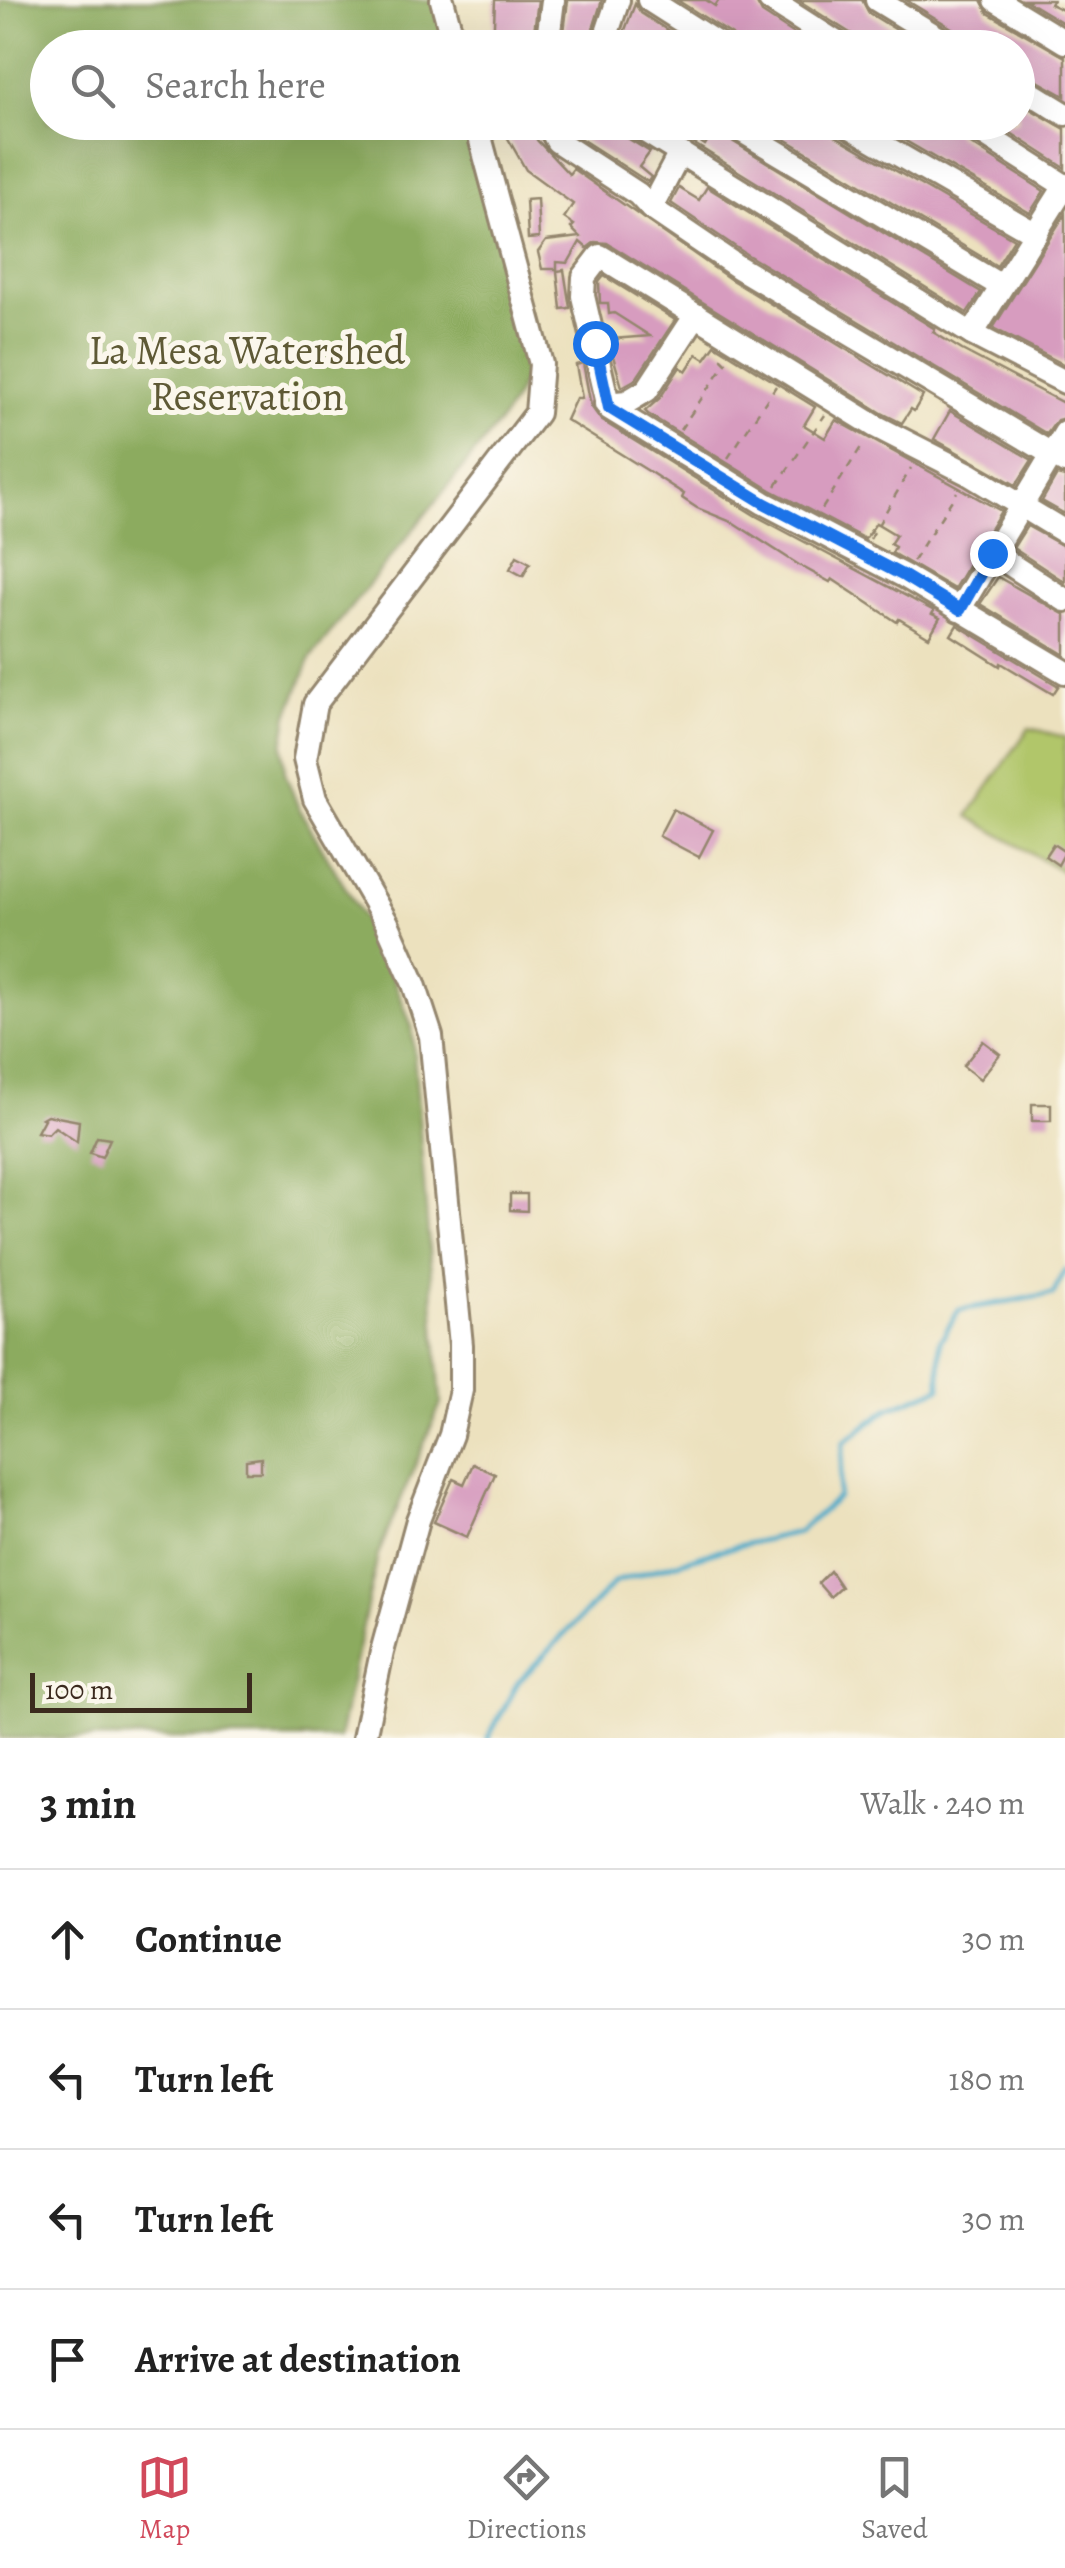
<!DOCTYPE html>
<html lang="en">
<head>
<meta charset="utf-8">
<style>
	body { margin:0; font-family:Alegreya,serif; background:#f2f2f2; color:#222 }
	.scale { position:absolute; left:30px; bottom:25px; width:222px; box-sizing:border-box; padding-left:10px; border:5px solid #3b2a1e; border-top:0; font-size:28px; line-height:35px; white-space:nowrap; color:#3b2a1e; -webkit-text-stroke:8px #fbf7ec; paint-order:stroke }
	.stop { position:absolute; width:30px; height:30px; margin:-22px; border:8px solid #1a73e8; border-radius:50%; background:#fff }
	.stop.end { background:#1a73e8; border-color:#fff; box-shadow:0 2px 10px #0008 }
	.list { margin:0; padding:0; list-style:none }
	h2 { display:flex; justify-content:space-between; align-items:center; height:130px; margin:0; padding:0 40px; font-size:42px }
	h2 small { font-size:32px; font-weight:400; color:#767676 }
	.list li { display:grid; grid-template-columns:65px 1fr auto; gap:30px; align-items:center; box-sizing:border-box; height:140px; padding:0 40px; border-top:2px solid #e0e0e0 }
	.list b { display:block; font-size:38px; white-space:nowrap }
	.list em { font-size:32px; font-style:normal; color:#767676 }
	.icon { flex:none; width:55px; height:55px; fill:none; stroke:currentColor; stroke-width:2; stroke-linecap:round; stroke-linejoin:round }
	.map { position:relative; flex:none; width:1065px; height:1738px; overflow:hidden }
	.search { position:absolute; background:#fff; box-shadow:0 10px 40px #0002; left:30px; right:30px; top:30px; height:110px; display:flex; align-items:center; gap:25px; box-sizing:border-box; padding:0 35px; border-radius:55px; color:#767676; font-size:38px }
	.sheet { height:690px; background:#fff }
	nav { display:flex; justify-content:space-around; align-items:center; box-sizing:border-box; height:140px; border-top:2px solid #e0e0e0; background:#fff; font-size:28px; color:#767676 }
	nav a { display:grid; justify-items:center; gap:5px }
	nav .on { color:#d1495b }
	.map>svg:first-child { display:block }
	.green { fill:#b1c66a; stroke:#767844; stroke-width:2.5 }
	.forest { fill:#8cab5e; stroke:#646a3e; stroke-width:2.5 }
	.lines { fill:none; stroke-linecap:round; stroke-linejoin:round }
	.stream { stroke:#4aaac9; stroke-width:5 }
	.building { fill:#d79cbf }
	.minor-casing { stroke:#94866e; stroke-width:28 }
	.path { stroke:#94866e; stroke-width:2.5; stroke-dasharray:8 8; stroke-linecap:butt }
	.minor { stroke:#fff; stroke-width:22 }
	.route { stroke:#1a73e8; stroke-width:12 }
	.labels { text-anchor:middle; stroke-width:10; stroke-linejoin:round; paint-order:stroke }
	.park-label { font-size:40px; fill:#5e5935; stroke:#fbf7ec }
</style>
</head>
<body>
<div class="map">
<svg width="1065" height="1738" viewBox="0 0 1065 1738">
	<rect width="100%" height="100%" fill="#fbf7ec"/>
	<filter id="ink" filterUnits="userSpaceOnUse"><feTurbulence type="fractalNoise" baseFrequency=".01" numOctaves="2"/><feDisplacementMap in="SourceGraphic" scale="20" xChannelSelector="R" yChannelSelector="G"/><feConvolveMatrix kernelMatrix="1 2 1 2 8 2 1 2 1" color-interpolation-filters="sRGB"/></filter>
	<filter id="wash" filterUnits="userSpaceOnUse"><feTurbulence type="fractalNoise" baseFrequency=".0048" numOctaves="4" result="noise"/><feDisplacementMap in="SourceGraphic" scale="40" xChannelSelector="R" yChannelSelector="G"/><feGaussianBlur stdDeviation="2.25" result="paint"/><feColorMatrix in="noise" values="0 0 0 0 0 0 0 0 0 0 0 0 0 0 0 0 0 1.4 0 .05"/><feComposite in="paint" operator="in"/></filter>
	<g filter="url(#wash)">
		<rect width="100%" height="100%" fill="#ece1be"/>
		<polygon class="green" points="1029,728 1065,737 1065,873 968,816"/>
		<path class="forest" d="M0,0H435L447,47L48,48V122L467,123L525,344C530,375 519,394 502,419L311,657L288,715L283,746L285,773L299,809L384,953L412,1027L441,1403L378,1555L339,1738H0Z"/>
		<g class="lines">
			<polyline class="stream" points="488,1738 518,1682 615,1582 720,1550 798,1532 838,1497 844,1442 888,1409 940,1388 940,1341 959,1310 1053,1294 1065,1270"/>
		</g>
		<g id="blocks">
			<g class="building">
				<polygon points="495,0 538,0 532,48 493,48"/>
				<polygon points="568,0 602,0 587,48 562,48"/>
				<polygon points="677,0 706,0 715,6 719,0 755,0 762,13 816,48 739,48 732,35"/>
				<polygon points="798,0 862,0 869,13 926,48 860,48 853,35"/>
				<polygon points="906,0 981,0 988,13 1065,57 1065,96 1018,70 1018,48 970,48 963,35"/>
				<polygon points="1025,0 1053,0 1050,4 1065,11 1065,24"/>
				<polygon points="635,4 641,13 695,48 618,48"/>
				<polygon points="1018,102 1065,129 1065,168 994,122 1018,122"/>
				<polygon points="516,122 532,122 537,140 569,174 573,169 730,279 923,396 914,411 911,409 902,423 882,413 607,243 595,242 587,248 580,242 568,263 557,262 557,269 542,269 538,252 546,241 580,237 571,228 574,225 564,218 573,204 526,170 505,133 518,128"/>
				<polygon points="594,122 615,122 621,134 650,152 639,167 651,177 648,182 575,135"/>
				<polygon points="659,122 685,122 681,129 705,145 714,130 981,292 967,313"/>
				<polygon points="757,122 826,122 834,135 1014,239 997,266"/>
				<polygon points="873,122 950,122 957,135 1044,191 1030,213"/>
				<polygon points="707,187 935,329 933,332 962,350 1065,404 1065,418 1057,420 1047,434 746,254 671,203 679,188 699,200"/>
				<polygon points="537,199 539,238 528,239 526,200"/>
				<polygon points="1065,214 1065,365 993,328"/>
				<polygon points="564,270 570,308 561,309 557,271"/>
				<polygon points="604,276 675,320 636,379 622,387 609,342 612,339 650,336 614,313 609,314 608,303 600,303 599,282"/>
				<polygon points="715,345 815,407 804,425 825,438 836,420 1001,511 954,589 892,553 895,547 890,544 896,535 876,523 865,539 771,490 648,414 645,411 660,398 680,367 686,371 697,354 705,359"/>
				<polygon points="583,363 591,406 601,420 756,516 934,611 932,614 940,618 929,637 899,619 897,622 832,579 830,582 799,565 734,523 697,508 682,498 684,494 650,472 566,420 576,398 582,398 576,365"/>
				<polygon points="950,411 1032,460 1016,485 934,439"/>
				<polygon points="1057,475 1065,477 1065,514 1042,501"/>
				<polygon points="1027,526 1065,547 1065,582 1013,548"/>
				<polygon points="517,556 530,563 523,576 510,569"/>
				<polygon points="998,577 1065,615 1065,655 980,604"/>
				<polygon points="957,625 1057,685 1059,685 1053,694 1001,663 1000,666 951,635"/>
				<polygon points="673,809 713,830 699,857 659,836"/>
				<polygon points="1053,844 1065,852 1058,865 1045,856"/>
				<polygon points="983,1041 1000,1054 980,1079 963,1066"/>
				<rect x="1032" y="1104" width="19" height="17"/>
				<polygon points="47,1115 79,1121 77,1142 55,1127 48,1134 37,1132 44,1119 42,1118"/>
				<polygon points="97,1137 110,1139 102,1157 90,1153"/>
				<polygon points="510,1194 527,1194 527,1211 510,1210"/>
				<polygon points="261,1458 261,1472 246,1472 246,1460"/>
				<polygon points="473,1464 495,1474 467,1537 434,1522 453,1479 464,1484"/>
				<polygon points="830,1571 841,1587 830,1597 818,1583"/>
			</g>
		</g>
	</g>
	<g filter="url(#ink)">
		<use href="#blocks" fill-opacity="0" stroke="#94866e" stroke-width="2.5"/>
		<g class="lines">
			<g class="minor-casing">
				<g id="minor">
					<polyline points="442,0 455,48"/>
					<polyline points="649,0 724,48"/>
					<polyline points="770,0 845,48"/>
					<polyline points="877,0 955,48"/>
					<polyline points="996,0 1065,42"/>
					<polyline points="547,48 553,0"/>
					<polyline points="602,48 618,0"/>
					<polyline points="1018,85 1065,114"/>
					<polyline points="547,122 557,141 638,194 651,208 738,267 1065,462"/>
					<polyline points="630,122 972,334 1065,382"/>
					<polyline points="727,122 1001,286"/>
					<polyline points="842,122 1036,234"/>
					<polyline points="965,122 1065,186"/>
					<polyline points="651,208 679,155"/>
					<polyline points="972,334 1065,186"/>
					<polyline points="606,404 627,402 647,390 696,315"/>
					<polyline points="1065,532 969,474 875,426 600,256 584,277 583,296 609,408 764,503 904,576 1065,672"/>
					<polyline points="993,553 1065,600"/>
					<polyline points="959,610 1065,433"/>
					<polyline points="364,1738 382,1652 418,1520 451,1435 461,1390 461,1345 431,1036 414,984 387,923 315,799 305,759 315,704 537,413 541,364 476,122"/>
				</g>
			</g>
			<g class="path">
				<polyline points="680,430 726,363 722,359 726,355"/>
				<polyline points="728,458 776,386"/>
				<polyline points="776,486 825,415"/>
				<polyline points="822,509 863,444"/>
				<polyline points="870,539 911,468"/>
				<polyline points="913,561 957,492"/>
			</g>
			<use href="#minor" class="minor"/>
		</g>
	</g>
	<g class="lines" filter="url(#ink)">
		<polyline class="route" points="595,343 609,408 764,503 904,576 960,610 992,553"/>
	</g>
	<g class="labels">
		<g class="park-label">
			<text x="247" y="364">La Mesa Watershed<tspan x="247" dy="46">Reservation</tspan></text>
		</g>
	</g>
</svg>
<div class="scale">100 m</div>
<div class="stop" style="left:595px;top:343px"></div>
<div class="stop end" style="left:992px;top:553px"></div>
<div class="search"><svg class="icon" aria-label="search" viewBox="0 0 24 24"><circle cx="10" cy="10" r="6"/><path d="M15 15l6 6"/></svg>Search here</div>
</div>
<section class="sheet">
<h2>3 min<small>Walk · 240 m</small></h2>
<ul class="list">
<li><svg class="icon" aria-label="ahead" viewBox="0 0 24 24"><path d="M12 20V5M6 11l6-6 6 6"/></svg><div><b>Continue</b></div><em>30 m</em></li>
<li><svg class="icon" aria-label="left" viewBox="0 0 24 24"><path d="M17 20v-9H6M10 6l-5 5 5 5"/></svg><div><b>Turn left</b></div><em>180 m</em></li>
<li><svg class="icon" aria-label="left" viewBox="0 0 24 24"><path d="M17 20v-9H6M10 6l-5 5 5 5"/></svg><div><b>Turn left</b></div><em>30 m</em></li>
<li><svg class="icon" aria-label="arrive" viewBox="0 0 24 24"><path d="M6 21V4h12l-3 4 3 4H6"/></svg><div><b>Arrive at destination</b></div></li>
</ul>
</section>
<nav>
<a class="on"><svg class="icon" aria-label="map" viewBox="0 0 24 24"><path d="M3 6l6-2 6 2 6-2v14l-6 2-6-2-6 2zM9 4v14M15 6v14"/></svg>Map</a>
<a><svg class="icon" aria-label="directions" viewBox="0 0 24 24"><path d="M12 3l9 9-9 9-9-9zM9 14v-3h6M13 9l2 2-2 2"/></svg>Directions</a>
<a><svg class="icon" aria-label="saved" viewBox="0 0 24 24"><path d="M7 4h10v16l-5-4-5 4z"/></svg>Saved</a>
</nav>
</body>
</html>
